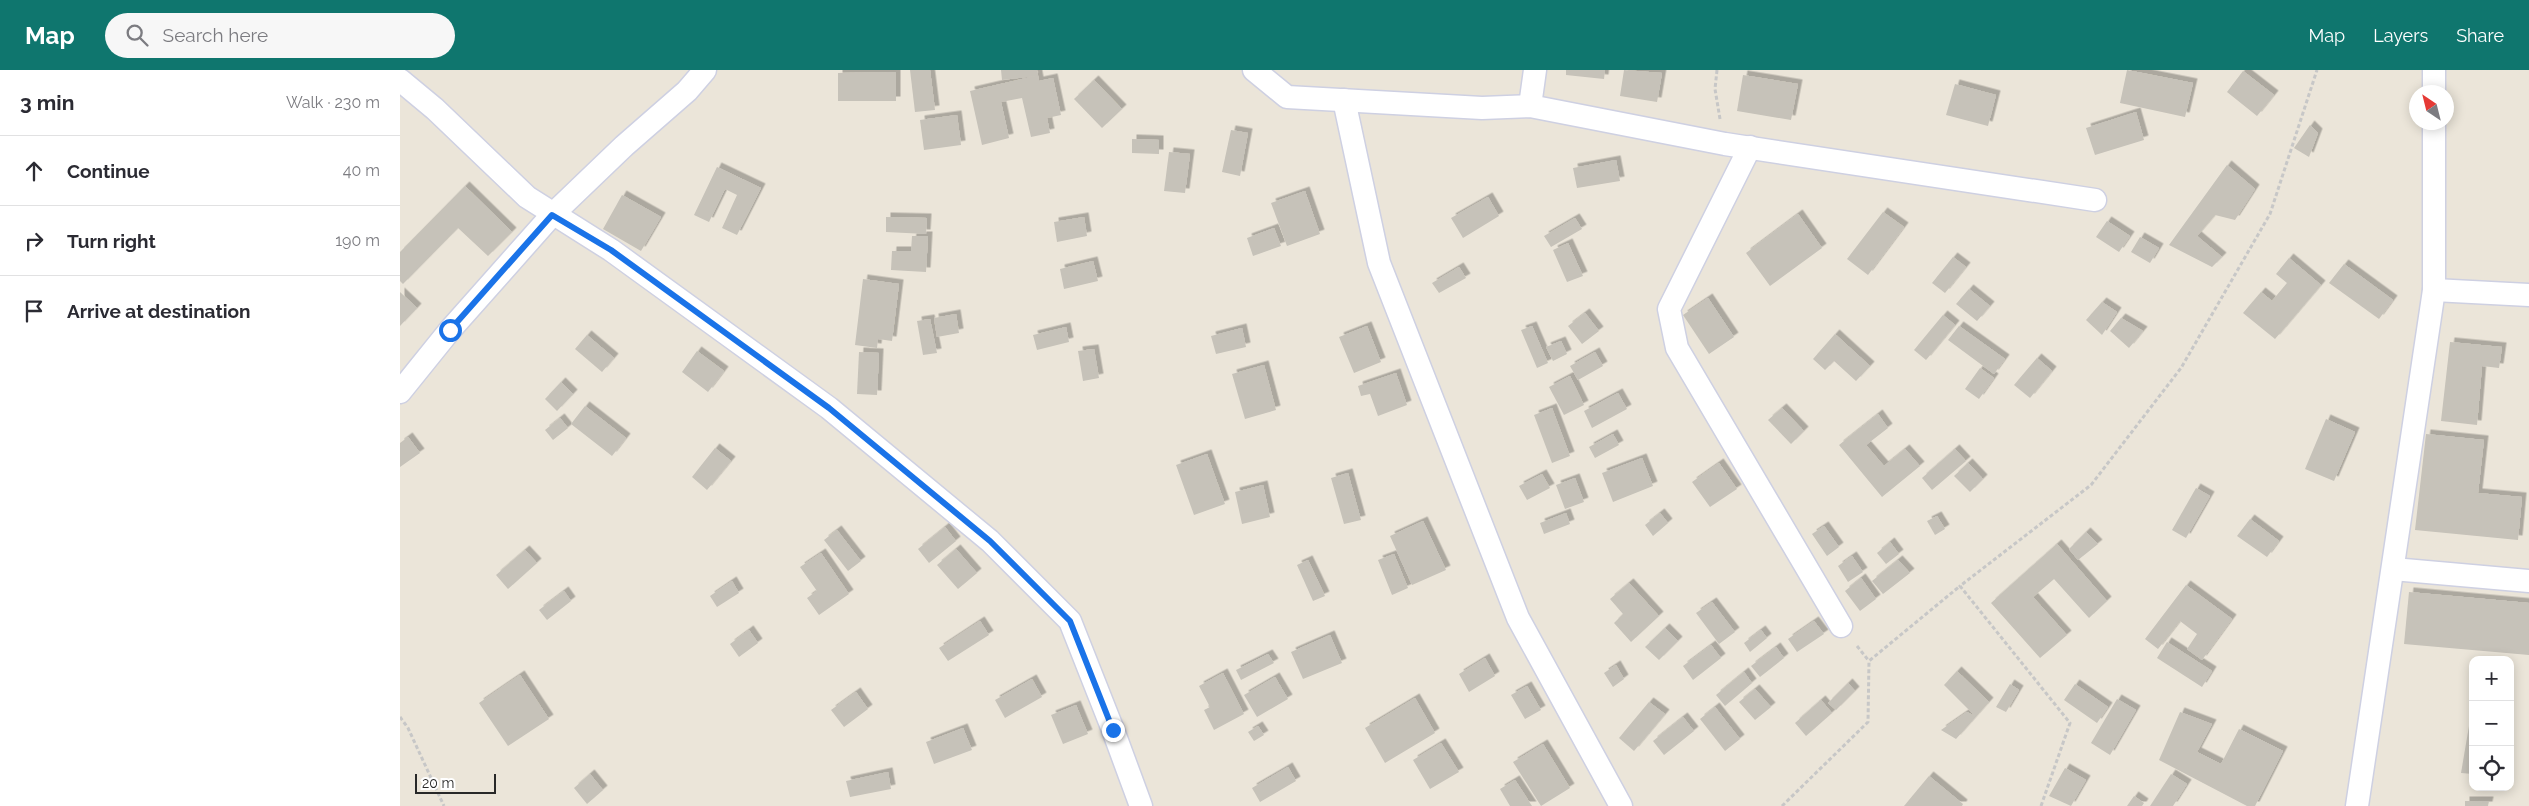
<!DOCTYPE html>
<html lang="en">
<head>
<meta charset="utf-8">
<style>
	body { margin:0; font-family:Raleway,sans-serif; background:#f7f7f7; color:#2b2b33 }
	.controls { position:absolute; right:15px; bottom:15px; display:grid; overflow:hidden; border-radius:10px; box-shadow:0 2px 12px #0003 }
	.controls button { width:45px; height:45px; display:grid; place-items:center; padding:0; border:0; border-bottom:1px solid #e1e1e2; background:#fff; color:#2b2b33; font:25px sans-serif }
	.compass { position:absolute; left:2009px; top:15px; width:45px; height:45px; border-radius:50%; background:#fff; box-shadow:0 2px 12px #0003; rotate:325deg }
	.scale { position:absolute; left:15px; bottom:12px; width:81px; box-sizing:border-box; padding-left:5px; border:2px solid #282828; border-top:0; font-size:14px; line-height:18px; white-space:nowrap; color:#282828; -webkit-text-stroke:4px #fff; paint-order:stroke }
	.stop { position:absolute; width:15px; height:15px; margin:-11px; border:4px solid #1a73e8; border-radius:50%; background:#fff }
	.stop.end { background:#1a73e8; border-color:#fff; box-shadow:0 1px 5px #0008 }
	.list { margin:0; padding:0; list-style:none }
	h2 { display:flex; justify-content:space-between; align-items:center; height:65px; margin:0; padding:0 20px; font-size:21px }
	h2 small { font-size:16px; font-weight:400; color:#7c7c81 }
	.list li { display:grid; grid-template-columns:32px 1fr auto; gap:15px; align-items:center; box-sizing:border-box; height:70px; padding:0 20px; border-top:1px solid #e1e1e2 }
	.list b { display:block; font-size:19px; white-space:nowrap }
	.list em { font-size:16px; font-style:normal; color:#7c7c81 }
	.icon { flex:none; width:28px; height:28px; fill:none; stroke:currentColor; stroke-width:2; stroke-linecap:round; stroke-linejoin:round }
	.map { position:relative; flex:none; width:2129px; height:736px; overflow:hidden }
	header { display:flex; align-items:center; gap:30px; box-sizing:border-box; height:70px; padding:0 25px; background:#0f766e; color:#fff }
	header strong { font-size:24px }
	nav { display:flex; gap:28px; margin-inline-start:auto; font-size:18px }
	.search { width:350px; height:45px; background:#f7f7f7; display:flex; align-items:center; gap:12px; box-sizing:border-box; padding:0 18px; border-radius:28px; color:#7c7c81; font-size:19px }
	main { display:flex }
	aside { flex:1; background:#fff }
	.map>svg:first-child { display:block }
	.building { fill:#c6c2b9; filter:url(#shadow) }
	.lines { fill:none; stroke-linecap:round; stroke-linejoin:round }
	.street-casing { stroke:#ced0e2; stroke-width:25 }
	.path { stroke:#c7c7c7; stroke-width:3; stroke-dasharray:4 2.5; stroke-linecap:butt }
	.street { stroke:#fff; stroke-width:22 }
	.route { stroke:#1a73e8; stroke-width:6 }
</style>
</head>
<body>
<header>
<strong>Map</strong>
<div class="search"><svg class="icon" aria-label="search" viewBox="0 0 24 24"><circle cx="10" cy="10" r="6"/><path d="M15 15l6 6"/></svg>Search here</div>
<nav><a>Map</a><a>Layers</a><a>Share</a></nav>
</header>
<main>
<aside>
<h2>3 min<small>Walk · 230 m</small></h2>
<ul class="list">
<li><svg class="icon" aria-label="ahead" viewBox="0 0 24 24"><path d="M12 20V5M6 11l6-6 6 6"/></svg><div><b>Continue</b></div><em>40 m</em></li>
<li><svg class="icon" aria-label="right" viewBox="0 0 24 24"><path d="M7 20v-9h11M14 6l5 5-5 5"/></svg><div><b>Turn right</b></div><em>190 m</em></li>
<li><svg class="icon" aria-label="arrive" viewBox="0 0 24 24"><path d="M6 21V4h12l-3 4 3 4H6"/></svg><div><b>Arrive at destination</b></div></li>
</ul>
</aside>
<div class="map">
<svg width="2129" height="736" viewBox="0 0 2129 736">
	<defs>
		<filter id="shadow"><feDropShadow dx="4.5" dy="-4.5" stdDeviation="0" flood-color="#0004"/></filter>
	</defs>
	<rect width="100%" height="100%" fill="#ebe5d9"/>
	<g class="building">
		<polygon points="510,0 530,0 535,40 515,42"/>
		<polygon points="601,0 637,0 639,11 653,8 661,45 647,48 650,63 631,67 622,28 601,32 609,68 582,75 570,21 635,6 602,10"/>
		<polygon points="1166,0 1205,0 1204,9 1166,5"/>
		<polygon points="1224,0 1262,3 1257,32 1220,26"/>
		<polygon points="1727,0 1793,13 1785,47 1720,33"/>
		<polygon points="1843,1 1874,25 1857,46 1827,22"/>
		<polygon points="496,2 496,31 438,31 438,3"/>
		<polygon points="1343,5 1398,14 1391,50 1337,41"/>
		<polygon points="694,10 722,39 702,58 674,29"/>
		<polygon points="1555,14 1596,25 1588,56 1546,45"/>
		<polygon points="1736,42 1744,70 1695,85 1686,58"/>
		<polygon points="557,45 561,75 524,80 520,50"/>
		<polygon points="1910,55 1918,63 1909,87 1894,78"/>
		<polygon points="831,60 848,63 840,106 822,102"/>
		<polygon points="732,69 759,70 759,84 732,83"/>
		<polygon points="769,82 790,84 785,123 764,121"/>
		<polygon points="1216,90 1220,111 1177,118 1173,98"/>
		<polygon points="1827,95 1855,119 1835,150 1815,145 1797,166 1822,187 1812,197 1769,175"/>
		<polygon points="317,97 361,118 337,165 322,158 337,125 325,119 309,152 294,145"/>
		<polygon points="65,116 112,162 88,186 58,158 3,214 0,211 0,182"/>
		<polygon points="905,121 920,164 887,176 871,133"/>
		<polygon points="222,125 261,147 241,181 203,159"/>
		<polygon points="1088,127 1099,146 1063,168 1051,148"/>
		<polygon points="1483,142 1504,157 1468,205 1447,189"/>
		<polygon points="1398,144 1422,178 1370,216 1346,183"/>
		<polygon points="486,147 527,148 526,164 486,162"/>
		<polygon points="684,147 687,166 657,172 654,152"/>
		<polygon points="1175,148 1182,159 1151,177 1144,166"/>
		<polygon points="1707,151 1730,166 1719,182 1696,167"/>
		<polygon points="874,158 881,176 853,186 847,168"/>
		<polygon points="512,166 528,166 526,202 491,200 492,181 511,181"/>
		<polygon points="1740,167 1759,178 1750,193 1731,182"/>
		<polygon points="1168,173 1183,206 1167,212 1153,180"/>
		<polygon points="1553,187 1566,197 1545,223 1532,213"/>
		<polygon points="1889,188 1921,215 1875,269 1843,243 1861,222 1872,231 1887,213 1876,204"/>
		<polygon points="693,191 698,211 664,219 660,199"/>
		<polygon points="1944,194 1993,230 1979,249 1929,213"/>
		<polygon points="1059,197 1066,208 1039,223 1032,213"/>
		<polygon points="463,209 499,214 492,271 478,269 477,278 455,275"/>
		<polygon points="1569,219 1590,236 1577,251 1556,234"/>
		<polygon points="0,222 17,238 0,256"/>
		<polygon points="1308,228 1334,267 1309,284 1283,245"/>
		<polygon points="1702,232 1717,242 1702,265 1686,250"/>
		<polygon points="1185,243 1199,261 1182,274 1168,256"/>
		<polygon points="556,244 559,263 537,267 534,248"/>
		<polygon points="1543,245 1555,255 1526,290 1514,280"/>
		<polygon points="1721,248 1743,261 1729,278 1710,261"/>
		<polygon points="530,249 537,283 523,285 517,251"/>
		<polygon points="967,256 981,292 954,303 939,267"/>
		<polygon points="1132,256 1148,293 1137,298 1121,260"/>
		<polygon points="1559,256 1605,289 1594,304 1548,270"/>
		<polygon points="666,257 669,272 637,280 633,265"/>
		<polygon points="842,258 846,277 816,284 811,266"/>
		<polygon points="1435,264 1470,296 1456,311 1434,291 1425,300 1413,289"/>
		<polygon points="187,265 214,288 202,302 175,279"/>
		<polygon points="1161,271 1167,284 1153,291 1146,277"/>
		<polygon points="2050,272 2102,277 2099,298 2082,296 2077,355 2041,351"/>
		<polygon points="694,279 699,308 683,311 678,281"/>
		<polygon points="297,281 324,301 308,322 282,302"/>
		<polygon points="459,282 479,283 477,325 457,324"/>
		<polygon points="1195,282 1203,296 1178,310 1170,296"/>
		<polygon points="1637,288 1652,301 1630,328 1614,315"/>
		<polygon points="864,295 876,340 845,349 832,304"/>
		<polygon points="1580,298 1594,308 1579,329 1565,319"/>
		<polygon points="996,303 1007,335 978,346 970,324 961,326 958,316"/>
		<polygon points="1170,306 1184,335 1164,345 1149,317"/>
		<polygon points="161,312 173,324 157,341 145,329"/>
		<polygon points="1218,323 1227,339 1192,358 1184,341"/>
		<polygon points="185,336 226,368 212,386 171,354"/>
		<polygon points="1152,338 1170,386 1152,393 1134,345"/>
		<polygon points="1382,338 1404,361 1391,374 1368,350"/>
		<polygon points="1478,344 1488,358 1466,375 1484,396 1505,379 1520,396 1482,427 1439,375"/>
		<polygon points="160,348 168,358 153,370 145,360"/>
		<polygon points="1926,349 1955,362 1934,411 1905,399"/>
		<polygon points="1213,364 1219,375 1195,388 1189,377"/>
		<polygon points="2026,364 2084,370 2078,423 2122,427 2118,470 2015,460"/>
		<polygon points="8,367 20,383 0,397 0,373"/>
		<polygon points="315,378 331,391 307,420 292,407"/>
		<polygon points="1555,379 1566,391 1532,420 1522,408"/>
		<polygon points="807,384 825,434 794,445 776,395"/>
		<polygon points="1242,388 1253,416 1213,432 1202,403"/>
		<polygon points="1319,393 1337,419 1310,437 1292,412"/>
		<polygon points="1568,393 1583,409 1570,422 1554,406"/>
		<polygon points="948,403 961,450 944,454 931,408"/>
		<polygon points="1142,404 1150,418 1127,430 1119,416"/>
		<polygon points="1175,408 1184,432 1165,439 1156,415"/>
		<polygon points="863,415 870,447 842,454 835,422"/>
		<polygon points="1796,418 1810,426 1786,468 1772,460"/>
		<polygon points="1166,443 1170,454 1144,464 1140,453"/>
		<polygon points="1260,443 1268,453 1253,466 1245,455"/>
		<polygon points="1537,446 1545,459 1535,465 1527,451"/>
		<polygon points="1850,449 1879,471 1867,487 1837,466"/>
		<polygon points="1023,451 1046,500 1012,515 990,466"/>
		<polygon points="1424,456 1439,477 1427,486 1412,464"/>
		<polygon points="545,457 556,471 529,493 518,479"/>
		<polygon points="437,460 461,491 448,501 424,470"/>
		<polygon points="1686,462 1698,474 1678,490 1669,479"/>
		<polygon points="1490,472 1499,484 1486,494 1477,483"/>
		<polygon points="1657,474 1707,531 1689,548 1654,509 1633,527 1667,565 1640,588 1591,533"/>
		<polygon points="556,479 577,503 558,519 537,495"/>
		<polygon points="125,480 137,493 108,519 96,505"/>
		<polygon points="421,483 449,524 419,545 407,528 417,521 400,497"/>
		<polygon points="994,484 1008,518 992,525 978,490"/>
		<polygon points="1452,486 1463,502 1448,512 1438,496"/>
		<polygon points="908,490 925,526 913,531 897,495"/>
		<polygon points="1498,490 1510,503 1483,524 1472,511"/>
		<polygon points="1461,508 1476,529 1460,541 1445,521"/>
		<polygon points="332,511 339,523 317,537 310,526"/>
		<polygon points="1229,513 1259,546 1231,572 1214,553 1223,544 1210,529"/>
		<polygon points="1786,515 1832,549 1802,590 1787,579 1797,564 1780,551 1758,579 1745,569"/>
		<polygon points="164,521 171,531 147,550 139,540"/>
		<polygon points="2009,522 2129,533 2129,585 2004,574"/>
		<polygon points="1312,532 1335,562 1319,574 1296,543"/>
		<polygon points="580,551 589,565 548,591 539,578"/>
		<polygon points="1414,551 1424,564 1397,582 1388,569"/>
		<polygon points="1265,558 1278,571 1259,590 1245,577"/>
		<polygon points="349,560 358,573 339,587 330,574"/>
		<polygon points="1361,560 1367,568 1350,582 1344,573"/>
		<polygon points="930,565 942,593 903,609 891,582"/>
		<polygon points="1767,572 1812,601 1802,617 1757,588"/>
		<polygon points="1311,575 1321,588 1293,610 1283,596"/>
		<polygon points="1376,577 1384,588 1360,607 1351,596"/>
		<polygon points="868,584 874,593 841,610 836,600"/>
		<polygon points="1085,588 1095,606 1069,622 1059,604"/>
		<polygon points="1216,595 1224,609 1213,617 1204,603"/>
		<polygon points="1557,601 1589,632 1556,669 1541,660 1567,642 1575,646 1544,615"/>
		<polygon points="1344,602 1352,613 1325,636 1316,625"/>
		<polygon points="823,603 844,644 814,660 804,640 810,637 799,616"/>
		<polygon points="120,605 149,649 108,676 79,633"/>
		<polygon points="875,607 888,629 857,647 844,625"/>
		<polygon points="632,609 642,627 605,648 595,630"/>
		<polygon points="1448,613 1455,621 1436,640 1428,633"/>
		<polygon points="1610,614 1619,620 1606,642 1596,637"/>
		<polygon points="1675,614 1708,637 1697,653 1664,630"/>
		<polygon points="1127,616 1141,640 1125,649 1111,625"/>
		<polygon points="1355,619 1371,637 1355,650 1339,632"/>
		<polygon points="456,622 468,639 444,657 431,640"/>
		<polygon points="1015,628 1035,663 985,693 965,658"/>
		<polygon points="1717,629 1736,640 1710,685 1691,673"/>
		<polygon points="1421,630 1432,643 1406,666 1395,653"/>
		<polygon points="1249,632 1265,644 1234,681 1219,668"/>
		<polygon points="676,635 688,664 663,674 651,645"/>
		<polygon points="1315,637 1340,669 1325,681 1300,649"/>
		<polygon points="1780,642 1812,654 1797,682 1821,694 1839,659 1883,681 1855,736 1847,736 1759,690"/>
		<polygon points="1283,647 1294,661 1264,685 1253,671"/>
		<polygon points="858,656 864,665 854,671 848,662"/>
		<polygon points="2069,656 2073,656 2073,704 2061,703"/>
		<polygon points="563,658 572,680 534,694 526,672"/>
		<polygon points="1041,673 1059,702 1030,719 1013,690"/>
		<polygon points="1143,674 1170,718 1141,736 1113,692"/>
		<polygon points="888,697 896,711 860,732 852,718"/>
		<polygon points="1665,698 1686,710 1671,736 1649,726"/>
		<polygon points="488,702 491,719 450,727 446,711"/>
		<polygon points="190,704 203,720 187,734 174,718"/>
		<polygon points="1771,704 1787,714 1773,736 1750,736"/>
		<polygon points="1529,706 1563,734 1562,736 1504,736"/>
		<polygon points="1115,710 1132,736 1110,736 1100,719"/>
		<polygon points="1734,726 1744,733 1742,736 1727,736"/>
		<polygon points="2065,731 2089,731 2088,736 2065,736"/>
	</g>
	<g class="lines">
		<g class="street-casing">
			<g id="street">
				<polyline points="854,0 887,27 1082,38 1130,36 1325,74 1695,130"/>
				<polyline points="2034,0 2034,22"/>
				<polyline points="0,10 35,39 127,127 211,180 429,338 590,471 670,551 713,660 741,736"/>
				<polyline points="944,30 979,193 1118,548 1221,736"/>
				<polyline points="1130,36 1135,0"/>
				<polyline points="1350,77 1269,239 1277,278 1441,556"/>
				<polyline points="2034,220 2129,225"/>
				<polyline points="0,322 50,260 152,145 224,76 287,21 305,0"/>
				<polyline points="1993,499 2129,511"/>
				<polyline points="1957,736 2034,220 2034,52"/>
			</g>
		</g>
		<g class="path">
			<polyline points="1317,0 1315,19 1320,49"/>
			<polyline points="1457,576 1469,591"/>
			<polyline points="0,647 8,658 44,736"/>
			<polyline points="1382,736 1468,652 1469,591 1560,516"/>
			<polyline points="1641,736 1670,653 1560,516 1691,415 1781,298 1870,144 1917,0"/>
		</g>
		<use href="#street" class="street"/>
	</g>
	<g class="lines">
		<polyline class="route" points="50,260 152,145 211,180 429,338 590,471 670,551 713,660"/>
	</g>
</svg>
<div class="controls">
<button>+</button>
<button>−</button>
<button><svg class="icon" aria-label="locate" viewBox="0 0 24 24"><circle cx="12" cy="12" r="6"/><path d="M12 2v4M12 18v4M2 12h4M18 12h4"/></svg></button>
</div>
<svg class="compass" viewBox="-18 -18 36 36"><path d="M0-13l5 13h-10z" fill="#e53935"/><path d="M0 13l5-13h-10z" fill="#7c7c81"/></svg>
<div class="scale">20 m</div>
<div class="stop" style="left:50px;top:260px"></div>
<div class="stop end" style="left:713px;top:660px"></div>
</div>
</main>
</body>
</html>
